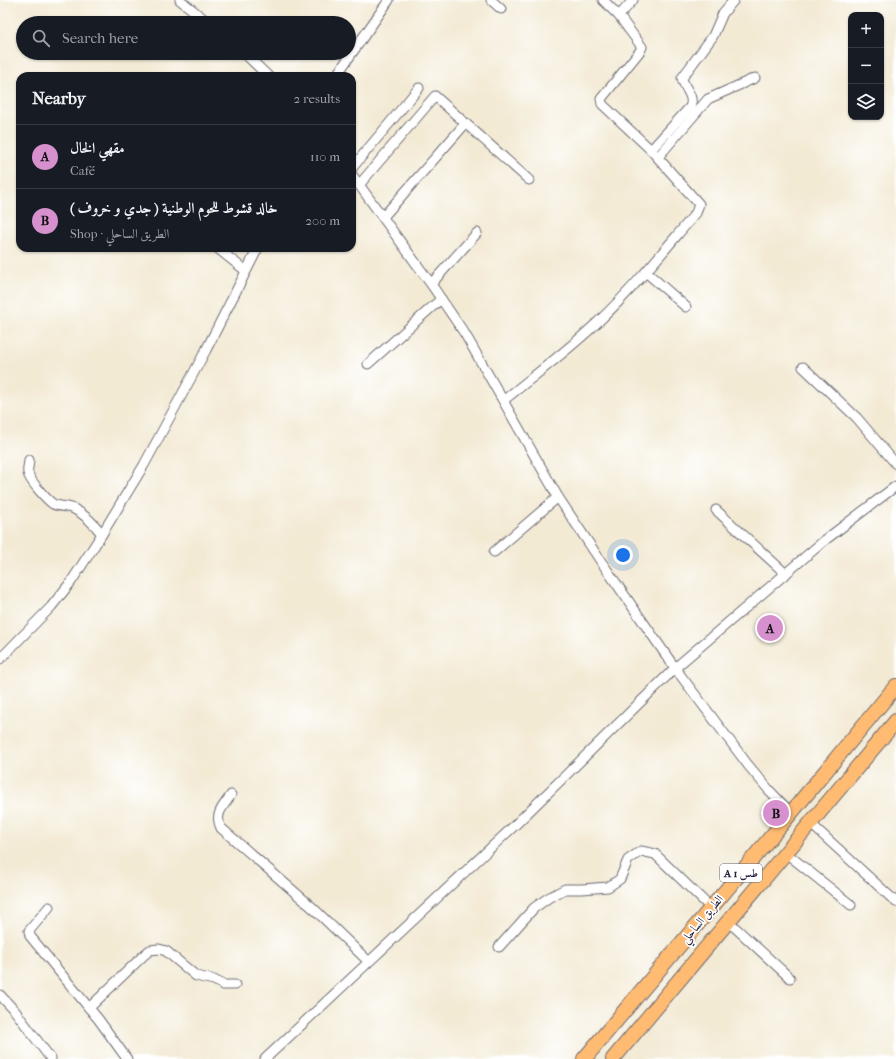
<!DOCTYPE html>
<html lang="en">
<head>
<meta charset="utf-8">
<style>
	body { margin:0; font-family:"IM FELL French Canon",Amiri,serif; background:#242831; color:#f1f3f6 }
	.controls { position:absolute; right:12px; top:12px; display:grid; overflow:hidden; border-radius:8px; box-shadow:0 1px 3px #0004 }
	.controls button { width:36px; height:36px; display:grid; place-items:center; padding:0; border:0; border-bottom:1px solid #363941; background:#171b24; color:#f1f3f6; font:20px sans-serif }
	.you { position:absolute; left:623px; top:555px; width:14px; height:14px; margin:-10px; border:3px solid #fff; border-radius:50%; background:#1a73e8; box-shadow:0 0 0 6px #1a73e833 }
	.badge { display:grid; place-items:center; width:26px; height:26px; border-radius:50%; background:#d690ce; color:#111; font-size:13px; font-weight:700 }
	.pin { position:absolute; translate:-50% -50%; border:2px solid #fff; box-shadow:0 1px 4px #0006 }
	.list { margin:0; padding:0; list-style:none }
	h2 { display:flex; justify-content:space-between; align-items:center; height:52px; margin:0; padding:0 16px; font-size:17px }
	h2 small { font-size:13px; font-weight:400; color:#9ea1a6 }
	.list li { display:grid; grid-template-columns:26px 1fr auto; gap:12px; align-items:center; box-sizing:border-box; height:64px; padding:0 16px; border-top:1px solid #363941 }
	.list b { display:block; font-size:15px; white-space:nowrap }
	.list p { margin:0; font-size:13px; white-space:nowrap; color:#9ea1a6 }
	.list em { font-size:13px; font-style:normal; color:#9ea1a6 }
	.icon { flex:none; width:22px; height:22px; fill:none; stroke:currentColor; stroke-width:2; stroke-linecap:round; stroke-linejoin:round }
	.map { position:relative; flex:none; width:896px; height:1059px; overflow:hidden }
	.search { position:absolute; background:#171b24; box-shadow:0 1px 3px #0004; left:16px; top:16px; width:340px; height:44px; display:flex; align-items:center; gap:10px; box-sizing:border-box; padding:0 14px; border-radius:22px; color:#9ea1a6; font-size:15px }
	.panel { position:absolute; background:#171b24; box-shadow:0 1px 3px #0004; left:16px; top:72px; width:340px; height:180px; border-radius:12px }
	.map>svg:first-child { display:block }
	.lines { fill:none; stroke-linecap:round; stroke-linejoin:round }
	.minor-casing { stroke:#6b6871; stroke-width:11 }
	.highway-casing { stroke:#6b6871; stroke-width:16 }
	.minor { stroke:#fff; stroke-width:9 }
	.highway { stroke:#ffbb71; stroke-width:14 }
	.labels { text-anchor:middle; stroke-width:3.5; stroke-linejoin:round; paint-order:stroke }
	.shield { fill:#fff; stroke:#646476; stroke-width:1 }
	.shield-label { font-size:11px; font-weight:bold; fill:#22223b }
	.street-label { font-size:12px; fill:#22223b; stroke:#fff }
</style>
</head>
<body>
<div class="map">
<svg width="896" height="1059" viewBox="0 0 896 1059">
	<rect width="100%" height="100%" fill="#fff"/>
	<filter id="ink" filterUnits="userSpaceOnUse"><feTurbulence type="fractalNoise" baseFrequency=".025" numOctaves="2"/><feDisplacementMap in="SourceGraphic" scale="8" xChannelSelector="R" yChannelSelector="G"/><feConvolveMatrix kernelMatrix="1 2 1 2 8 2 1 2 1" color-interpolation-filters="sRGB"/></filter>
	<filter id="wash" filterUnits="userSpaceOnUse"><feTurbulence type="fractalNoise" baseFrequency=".012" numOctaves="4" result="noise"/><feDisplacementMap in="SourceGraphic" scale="16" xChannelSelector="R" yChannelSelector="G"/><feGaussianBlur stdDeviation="0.9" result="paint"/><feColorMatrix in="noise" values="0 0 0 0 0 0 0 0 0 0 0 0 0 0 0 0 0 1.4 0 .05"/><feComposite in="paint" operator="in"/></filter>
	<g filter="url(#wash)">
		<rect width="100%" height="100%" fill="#f3ead4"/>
	</g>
	<g filter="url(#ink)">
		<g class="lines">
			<g class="minor-casing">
				<g id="minor">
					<polyline points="180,0 209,23"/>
					<polyline points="491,0 501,9"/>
					<polyline points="603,0 619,16 642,47 640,51 601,99 602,104 651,150"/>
					<polyline points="619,16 633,0"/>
					<polyline points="244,53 268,76"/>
					<polyline points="336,76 389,0"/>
					<polyline points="658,157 708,99 755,78"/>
					<polyline points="352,168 419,88"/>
					<polyline points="352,175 431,284 465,334 558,497 598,557 675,668 748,765 769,790 791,813"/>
					<polyline points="359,185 435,96 529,180"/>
					<polyline points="383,217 465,124"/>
					<polyline points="217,248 246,271"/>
					<polyline points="646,272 686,307"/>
					<polyline points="431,284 477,233"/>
					<polyline points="368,364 441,299"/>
					<polyline points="803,367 857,418 896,464"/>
					<path d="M504,400C536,374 570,349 600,320C635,287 665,249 696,213L699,204L651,150L690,107C695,96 684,89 682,78L713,36L723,13L734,0"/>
					<path d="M29,460C29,464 27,469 28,473C29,480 47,500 53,504C59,507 68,506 74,509C84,514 95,525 102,534"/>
					<polyline points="716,510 786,574"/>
					<polyline points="494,552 558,497"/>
					<polyline points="0,659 51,607 71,582 102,534 144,465 206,350 258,248"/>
					<path d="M231,795C223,807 214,814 221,828L313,908L368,961"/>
					<polyline points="810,823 896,902"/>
					<polyline points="786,853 851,905"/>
					<polyline points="49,907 29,931 30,936 99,1020 127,1059"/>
					<polyline points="728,921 790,978"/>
					<polyline points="499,947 534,908 548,898 565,889 582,889 608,887 620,879 628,860 641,851 655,854 711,908"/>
					<polyline points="0,995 15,1011 51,1059"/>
					<polyline points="89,1008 144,955 150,950 159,949 166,951 196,976 214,980 223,985 235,985"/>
					<polyline points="265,1059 514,826 675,668 825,540 896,486"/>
				</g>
			</g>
			<g class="highway-casing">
				<g id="highway">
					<polyline points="584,1059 791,813 896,686"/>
					<polyline points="613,1059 896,721"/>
				</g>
			</g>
			<use href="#minor" class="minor"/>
			<use href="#highway" class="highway"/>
		</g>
	</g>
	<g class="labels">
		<rect class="shield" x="720" y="864" width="42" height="18" rx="3"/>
		<g class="shield-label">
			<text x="741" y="877">A 1 طس</text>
		</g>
		<g class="street-label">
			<text transform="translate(702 919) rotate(-50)" y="4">الطريق الساحلي</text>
		</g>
	</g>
</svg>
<div class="controls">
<button>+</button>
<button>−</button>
<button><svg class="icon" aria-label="layers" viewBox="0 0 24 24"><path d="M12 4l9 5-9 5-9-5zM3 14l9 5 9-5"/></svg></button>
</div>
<div class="you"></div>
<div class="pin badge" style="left:770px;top:628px">A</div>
<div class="pin badge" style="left:776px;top:813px">B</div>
<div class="search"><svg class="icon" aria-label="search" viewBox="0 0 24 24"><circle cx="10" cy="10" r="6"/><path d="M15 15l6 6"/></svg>Search here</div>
<section class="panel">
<h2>Nearby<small>2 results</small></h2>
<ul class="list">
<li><span class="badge">A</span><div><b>مقهي الخال</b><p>Café</p></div><em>110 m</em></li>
<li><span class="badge">B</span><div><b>خالد قشوط للحوم الوطنية ( جدي و خروف )</b><p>Shop · الطريق الساحلي</p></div><em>200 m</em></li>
</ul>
</section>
</div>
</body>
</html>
